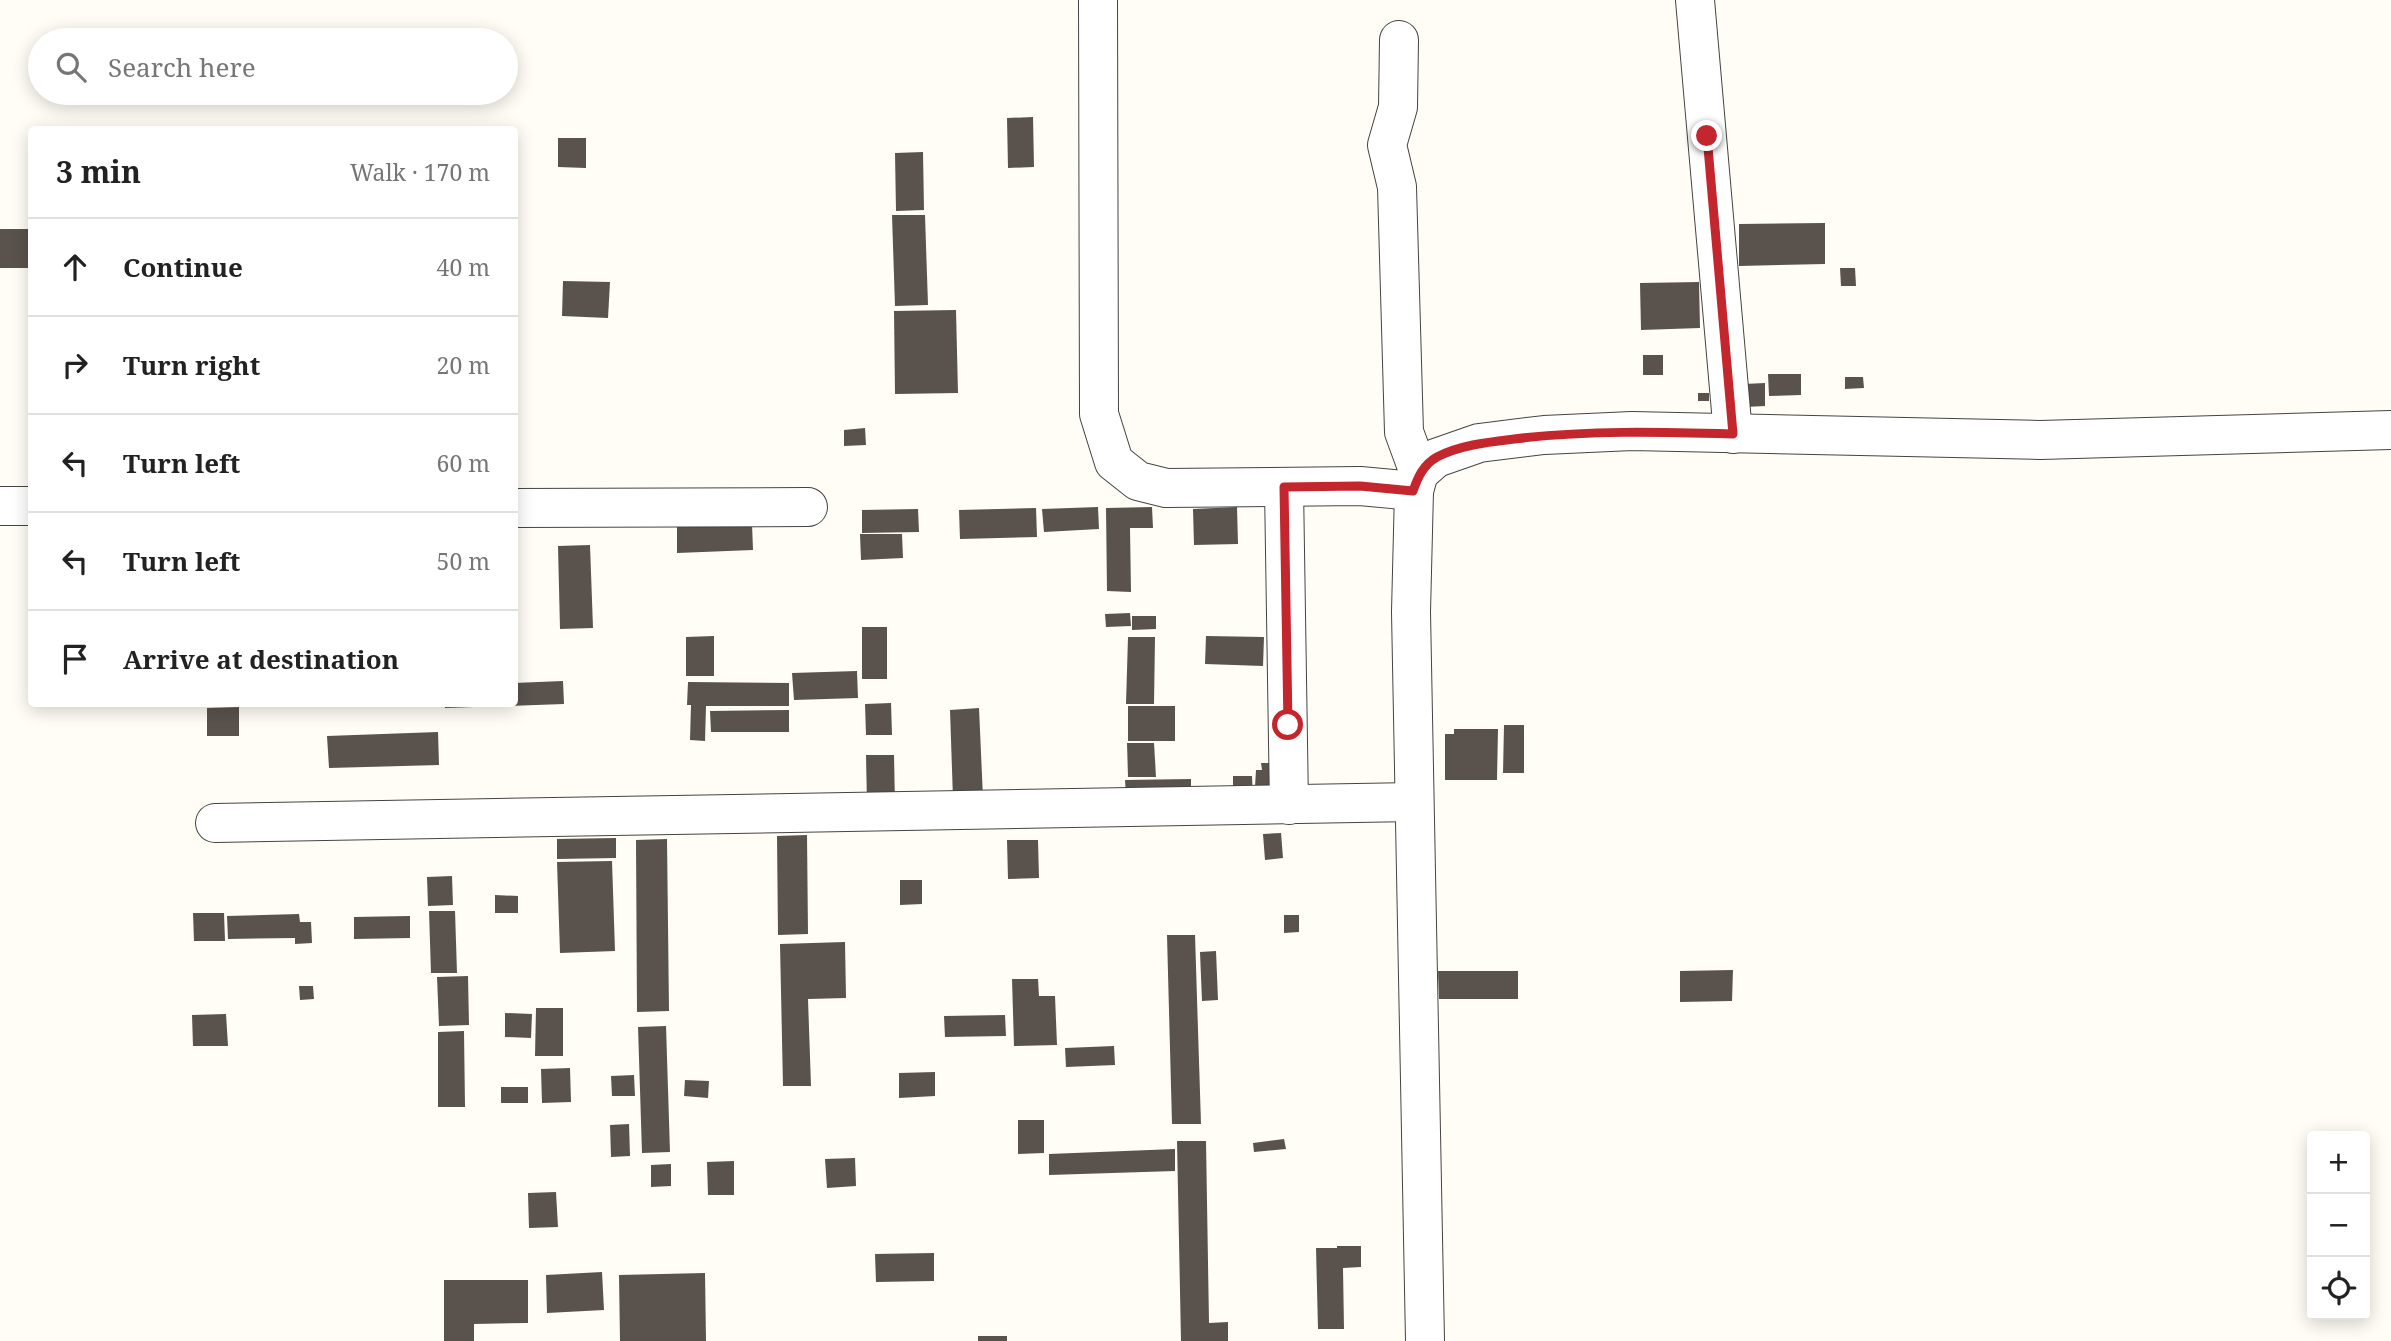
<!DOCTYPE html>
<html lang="en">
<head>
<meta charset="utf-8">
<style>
	body { margin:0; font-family:"Noto Serif",serif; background:#f6f6f6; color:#222 }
	.controls { position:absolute; right:21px; bottom:21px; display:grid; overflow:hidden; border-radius:7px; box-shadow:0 4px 18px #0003 }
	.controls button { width:63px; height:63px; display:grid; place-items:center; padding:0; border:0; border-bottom:2px solid #e0e0e0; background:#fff; color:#222; font:35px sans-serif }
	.stop { position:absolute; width:21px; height:21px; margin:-16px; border:5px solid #c4262e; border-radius:50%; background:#fff }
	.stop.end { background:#c4262e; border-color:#fff; box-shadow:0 2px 7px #0008 }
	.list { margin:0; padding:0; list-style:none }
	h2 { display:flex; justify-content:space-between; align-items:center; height:91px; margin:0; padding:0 28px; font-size:30px }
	h2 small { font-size:23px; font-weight:400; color:#767676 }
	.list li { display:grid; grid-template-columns:46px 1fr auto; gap:21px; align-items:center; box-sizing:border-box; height:98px; padding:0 28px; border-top:2px solid #e0e0e0 }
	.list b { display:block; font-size:26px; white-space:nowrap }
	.list em { font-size:23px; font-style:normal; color:#767676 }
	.icon { flex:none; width:38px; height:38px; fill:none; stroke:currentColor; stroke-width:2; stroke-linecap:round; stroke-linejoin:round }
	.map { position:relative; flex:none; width:2391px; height:1341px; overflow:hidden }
	.search { position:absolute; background:#fff; box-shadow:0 4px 18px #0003; left:28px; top:28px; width:490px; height:77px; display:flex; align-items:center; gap:18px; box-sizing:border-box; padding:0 24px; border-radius:38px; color:#767676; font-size:26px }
	.panel { position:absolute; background:#fff; box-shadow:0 4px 18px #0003; left:28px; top:126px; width:490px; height:581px; border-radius:7px }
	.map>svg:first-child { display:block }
	.building { fill:#5a524d }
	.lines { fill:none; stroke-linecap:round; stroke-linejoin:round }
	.minor-casing { stroke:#444; stroke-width:40 }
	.minor { stroke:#fff; stroke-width:38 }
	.route { stroke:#c4262e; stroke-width:9 }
</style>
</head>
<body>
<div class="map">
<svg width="2391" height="1341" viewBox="0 0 2391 1341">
	<rect width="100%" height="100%" fill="#fffdf5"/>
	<g class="building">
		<polygon points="1033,117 1034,167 1008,168 1007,118"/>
		<polygon points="558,138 586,138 586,168 558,167"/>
		<polygon points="923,152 924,210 896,211 895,153"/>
		<polygon points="892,215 925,215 928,305 895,306"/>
		<polygon points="1825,223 1825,264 1739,266 1739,224"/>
		<rect x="0" y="229" width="32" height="39"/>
		<polygon points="1840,268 1855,268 1856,286 1841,286"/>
		<polygon points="563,281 610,282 608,318 562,316"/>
		<polygon points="1699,282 1700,328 1641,330 1640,283"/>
		<polygon points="956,310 958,393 895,394 894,311"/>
		<rect x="1643" y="355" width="20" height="20"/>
		<polygon points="1768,374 1801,374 1801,395 1769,396"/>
		<polygon points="1845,377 1863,377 1864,388 1845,389"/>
		<polygon points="1765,383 1765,406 1745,407 1744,384"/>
		<rect x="1698" y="393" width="11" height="8"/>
		<polygon points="865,428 866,445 844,446 844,430"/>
		<polygon points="1098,507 1099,529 1044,532 1042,509"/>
		<polygon points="1152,507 1153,528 1130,528 1131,592 1107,591 1106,508"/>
		<polygon points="1237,507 1238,544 1194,545 1193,509"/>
		<polygon points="1036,508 1037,537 960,539 959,510"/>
		<polygon points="918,509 919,532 862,533 862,510"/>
		<polygon points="752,524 753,550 677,553 677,527"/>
		<polygon points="860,534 902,534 903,558 861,560"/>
		<polygon points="590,545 593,628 560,629 558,546"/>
		<polygon points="1130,613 1131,626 1106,627 1105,614"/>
		<polygon points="1132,616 1156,616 1156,629 1132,630"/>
		<rect x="862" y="627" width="25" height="52"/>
		<polygon points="714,636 714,676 686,676 686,637"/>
		<polygon points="1206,636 1264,637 1263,666 1205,664"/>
		<polygon points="1128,637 1155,637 1154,704 1126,704"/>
		<polygon points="857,671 858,698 794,700 792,673"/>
		<polygon points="563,681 564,704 445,708 444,704 514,704 514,683"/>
		<polygon points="688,682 789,683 789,706 706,706 705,741 690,740 691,705 687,705"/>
		<polygon points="891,703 892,735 866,735 865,704"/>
		<rect x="1128" y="706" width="47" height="35"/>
		<polygon points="239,707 239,736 207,736 207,708"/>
		<polygon points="979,708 983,798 953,799 950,710"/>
		<polygon points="789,710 789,732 711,732 710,711"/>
		<polygon points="1504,725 1524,725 1524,773 1503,773"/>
		<polygon points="1454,729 1498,729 1497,780 1445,780 1445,734 1454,734"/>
		<polygon points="438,732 439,765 329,768 327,736"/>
		<polygon points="1127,743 1154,743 1156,777 1128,777"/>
		<polygon points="866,755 894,755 895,804 867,805"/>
		<polygon points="1261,763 1271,763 1271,788 1255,787 1256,770 1262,770"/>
		<polygon points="1233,776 1252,776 1253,799 1233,799"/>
		<polygon points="1191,779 1191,793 1126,795 1125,780"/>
		<polygon points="1281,833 1283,858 1265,860 1263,834"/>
		<polygon points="807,835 808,934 778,935 777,836"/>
		<polygon points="616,838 616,858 557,859 557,839"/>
		<polygon points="667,839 669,1011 637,1012 636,840"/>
		<polygon points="1007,840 1038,840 1039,878 1008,879"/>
		<polygon points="612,861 615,951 560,953 557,862"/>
		<polygon points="452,876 453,905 428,906 427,877"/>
		<polygon points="900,880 922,880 922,904 900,905"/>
		<polygon points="495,895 518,896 518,913 495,913"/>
		<polygon points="429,911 455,911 457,973 431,973"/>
		<polygon points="193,913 224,913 225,941 194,941"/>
		<polygon points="299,914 300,922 311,922 312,943 295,944 295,938 228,939 227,916"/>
		<polygon points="1284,915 1299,915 1299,932 1284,933"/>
		<polygon points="410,916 410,938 354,939 354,917"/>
		<polygon points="1167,935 1195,935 1201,1124 1172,1124"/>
		<polygon points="845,942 846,998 808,999 811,1086 783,1086 780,944"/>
		<polygon points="1216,951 1218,1000 1202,1001 1200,952"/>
		<polygon points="1733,970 1732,1001 1680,1002 1680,971"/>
		<polygon points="1438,971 1518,971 1518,999 1439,999"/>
		<polygon points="468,976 469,1025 439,1026 437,977"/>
		<polygon points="1012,979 1038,979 1039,996 1055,996 1057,1045 1014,1046"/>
		<polygon points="299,986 313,986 314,999 300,1000"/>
		<polygon points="536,1008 563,1008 563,1056 535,1056"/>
		<polygon points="505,1013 532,1014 531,1038 505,1037"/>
		<polygon points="226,1014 228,1046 193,1046 192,1015"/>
		<polygon points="1005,1015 1006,1036 945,1037 944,1016"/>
		<polygon points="666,1026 670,1152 642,1153 638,1027"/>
		<polygon points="464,1031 465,1107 438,1107 438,1032"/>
		<polygon points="1114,1046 1115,1065 1066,1067 1065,1048"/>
		<polygon points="570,1068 571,1102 542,1103 541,1069"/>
		<polygon points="935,1072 935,1096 899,1098 899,1073"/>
		<polygon points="634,1075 635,1096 612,1096 611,1076"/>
		<polygon points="685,1080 709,1081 708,1098 684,1096"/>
		<rect x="501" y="1087" width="27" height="16"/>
		<polygon points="1018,1120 1044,1120 1044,1153 1018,1154"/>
		<polygon points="629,1124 630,1156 611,1157 610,1125"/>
		<polygon points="1284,1139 1286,1149 1254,1152 1253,1143"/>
		<polygon points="1177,1141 1206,1141 1209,1323 1228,1322 1228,1341 1181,1341"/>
		<polygon points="1175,1149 1175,1171 1049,1175 1049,1154"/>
		<polygon points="855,1158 856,1186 827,1188 825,1159"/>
		<polygon points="734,1161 734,1195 708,1195 707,1162"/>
		<polygon points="671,1164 671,1186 651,1187 651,1165"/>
		<polygon points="556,1192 558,1227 529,1228 528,1193"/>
		<polygon points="1337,1246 1361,1246 1361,1267 1343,1268 1344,1329 1318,1329 1316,1248 1337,1248"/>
		<polygon points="934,1253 934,1281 876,1282 875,1254"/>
		<polygon points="602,1272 604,1310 547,1313 546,1275"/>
		<polygon points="705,1273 706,1341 620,1341 619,1275"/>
		<polygon points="444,1280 528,1280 528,1323 474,1324 474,1341 444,1341"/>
		<rect x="978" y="1336" width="29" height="5"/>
	</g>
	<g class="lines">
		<g class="minor-casing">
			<g id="minor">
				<polyline points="1098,0 1099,414 1114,462 1138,481 1166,488 1360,486 1414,491"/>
				<polyline points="1695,0 1733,434"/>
				<polyline points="1399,40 1398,107 1387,145 1397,187 1404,432 1419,473"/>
				<polyline points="1284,487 1289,805"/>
				<polyline points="0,506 32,506"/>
				<polyline points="514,508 808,507"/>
				<polyline points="215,823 1414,802"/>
				<polyline points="1425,1341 1411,612 1414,491 1419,473 1436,458 1479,443 1544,435 1632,431 2040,440 2391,430"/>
			</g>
		</g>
		<use href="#minor" class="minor"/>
	</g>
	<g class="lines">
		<path class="route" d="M1288,725L1284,487L1360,486L1413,491C1418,477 1423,465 1437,457C1460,445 1489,442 1514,439C1587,430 1660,432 1733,434L1707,136"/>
	</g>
</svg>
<div class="controls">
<button>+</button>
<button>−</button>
<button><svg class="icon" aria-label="locate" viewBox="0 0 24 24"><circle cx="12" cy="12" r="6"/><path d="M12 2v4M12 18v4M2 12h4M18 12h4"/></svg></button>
</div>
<div class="stop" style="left:1288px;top:725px"></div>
<div class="stop end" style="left:1707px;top:136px"></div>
<div class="search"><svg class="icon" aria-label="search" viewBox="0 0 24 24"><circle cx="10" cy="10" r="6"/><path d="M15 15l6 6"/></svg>Search here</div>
<section class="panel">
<h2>3 min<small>Walk · 170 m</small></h2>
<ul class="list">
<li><svg class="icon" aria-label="ahead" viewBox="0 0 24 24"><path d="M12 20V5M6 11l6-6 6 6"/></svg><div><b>Continue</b></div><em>40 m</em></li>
<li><svg class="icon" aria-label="right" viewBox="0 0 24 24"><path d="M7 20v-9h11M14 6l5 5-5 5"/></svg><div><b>Turn right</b></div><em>20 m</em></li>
<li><svg class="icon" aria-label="left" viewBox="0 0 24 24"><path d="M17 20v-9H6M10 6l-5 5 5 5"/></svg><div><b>Turn left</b></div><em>60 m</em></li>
<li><svg class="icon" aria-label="left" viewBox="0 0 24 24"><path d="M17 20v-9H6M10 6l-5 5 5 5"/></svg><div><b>Turn left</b></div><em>50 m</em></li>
<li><svg class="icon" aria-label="arrive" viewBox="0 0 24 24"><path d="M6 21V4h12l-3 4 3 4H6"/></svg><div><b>Arrive at destination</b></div></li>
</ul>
</section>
</div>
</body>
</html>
